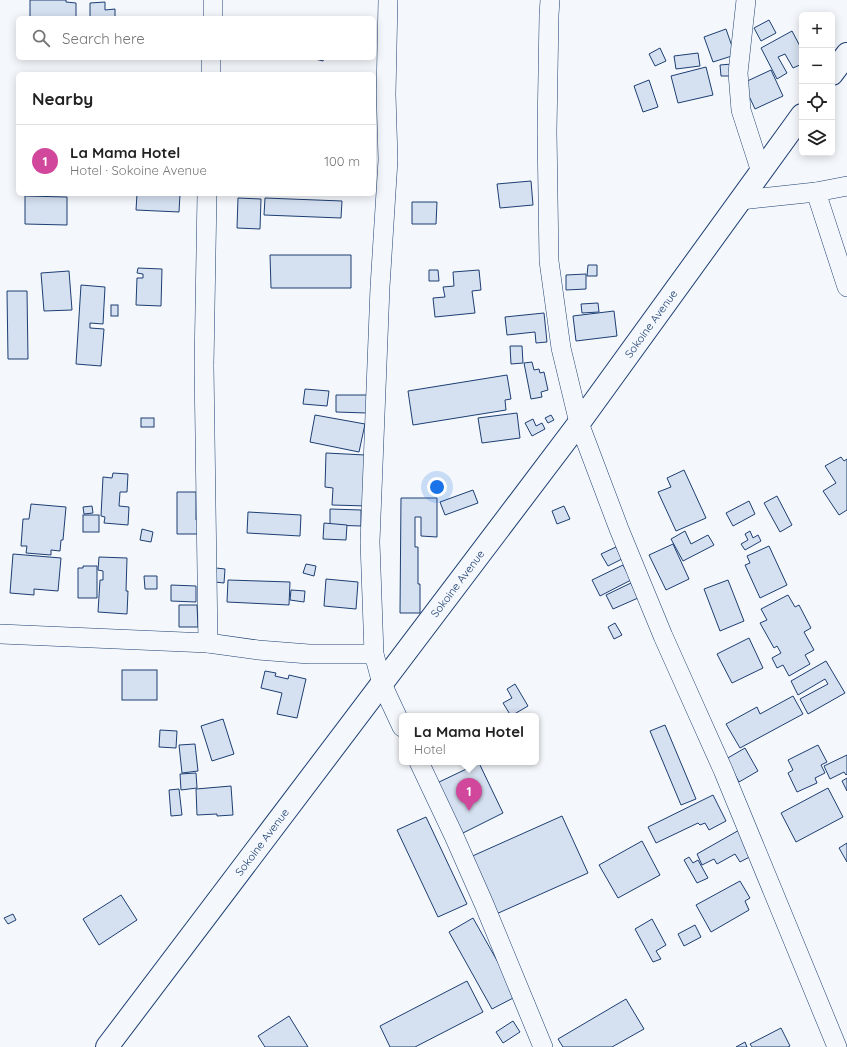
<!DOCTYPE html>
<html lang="en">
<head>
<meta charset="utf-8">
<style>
	body { margin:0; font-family:Quicksand,sans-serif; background:#f6f6f6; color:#222 }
	.controls { position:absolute; right:12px; top:12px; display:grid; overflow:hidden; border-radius:6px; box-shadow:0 2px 10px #0003 }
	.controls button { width:36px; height:36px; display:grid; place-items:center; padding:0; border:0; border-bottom:1px solid #e0e0e0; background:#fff; color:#222; font:20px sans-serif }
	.you { position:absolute; left:437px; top:487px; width:14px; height:14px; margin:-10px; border:3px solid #fff; border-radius:50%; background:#1a73e8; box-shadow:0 0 0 6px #1a73e833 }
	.badge { display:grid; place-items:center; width:26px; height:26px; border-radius:50%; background:#d93025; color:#fff; font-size:13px; font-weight:700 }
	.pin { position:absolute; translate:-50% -33px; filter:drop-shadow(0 1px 2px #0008) }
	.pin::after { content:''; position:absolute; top:21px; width:14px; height:12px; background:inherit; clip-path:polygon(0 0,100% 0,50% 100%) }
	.popup { position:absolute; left:399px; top:713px; width:140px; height:52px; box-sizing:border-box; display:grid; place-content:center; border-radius:6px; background:#fff; filter:drop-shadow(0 1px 3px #0005); font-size:13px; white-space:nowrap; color:#767676 }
	.popup b { font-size:15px; color:#222 }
	.popup::after { content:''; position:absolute; left:50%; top:100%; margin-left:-8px; border:8px solid transparent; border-top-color:#fff }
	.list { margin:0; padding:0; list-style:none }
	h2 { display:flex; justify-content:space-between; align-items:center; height:52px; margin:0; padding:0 16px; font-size:17px }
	h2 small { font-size:13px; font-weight:400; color:#767676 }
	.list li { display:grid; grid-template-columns:26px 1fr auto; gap:12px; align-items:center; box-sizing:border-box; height:72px; padding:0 16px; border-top:1px solid #e0e0e0 }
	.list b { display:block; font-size:15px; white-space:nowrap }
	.list p { margin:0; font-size:13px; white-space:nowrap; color:#767676 }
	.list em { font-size:13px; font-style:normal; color:#767676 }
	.icon { flex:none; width:22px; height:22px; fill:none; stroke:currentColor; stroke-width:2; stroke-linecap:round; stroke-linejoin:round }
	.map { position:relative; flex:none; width:847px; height:1047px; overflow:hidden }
	.search { position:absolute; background:#fff; box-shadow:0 2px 10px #0003; left:16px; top:16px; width:360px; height:44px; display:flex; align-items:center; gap:10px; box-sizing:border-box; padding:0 14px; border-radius:6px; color:#767676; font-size:15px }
	.panel { position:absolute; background:#fff; box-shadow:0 2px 10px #0003; left:16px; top:72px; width:360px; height:124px; border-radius:6px }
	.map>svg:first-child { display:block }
	.building { fill:#d5e0f0; stroke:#1d3f73 }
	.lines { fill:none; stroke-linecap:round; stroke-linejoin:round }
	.street-casing { stroke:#1d3f73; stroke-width:20 }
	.secondary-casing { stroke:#1d3f73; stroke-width:24 }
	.street { stroke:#f4f7fb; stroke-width:19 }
	.secondary { stroke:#f4f7fb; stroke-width:22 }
	.labels { text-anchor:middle; stroke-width:3; stroke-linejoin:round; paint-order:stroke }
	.street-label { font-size:11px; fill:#1d3f73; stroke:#f4f7fb }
</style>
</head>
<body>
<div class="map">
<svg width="847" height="1047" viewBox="0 0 847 1047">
	<rect width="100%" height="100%" fill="#f4f7fb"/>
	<g class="building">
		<polygon points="30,0 66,0 66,2 76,3 76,18 30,17"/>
		<polygon points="105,2 105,10 115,9 115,17 90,18 90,3"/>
		<polygon points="769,20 776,33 761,41 754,28"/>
		<polygon points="726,29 735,55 713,62 704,37"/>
		<polygon points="792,31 802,50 802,64 793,68 785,54 778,57 787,73 777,79 761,48"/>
		<polygon points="660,48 666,61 655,66 649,54"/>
		<polygon points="698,53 700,66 676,69 674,56"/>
		<polygon points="311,58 324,58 323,61"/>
		<polygon points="732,64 732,76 721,76 720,65"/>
		<polygon points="706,67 713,95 678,103 671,76"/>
		<polygon points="771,70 783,96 755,109 743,83"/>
		<polygon points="649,80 658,107 643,112 634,86"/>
		<polygon points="531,181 533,205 500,208 497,184"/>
		<polygon points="137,194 180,194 179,212 136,210"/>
		<polygon points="25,196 67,197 67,225 25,224"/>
		<polygon points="238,198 261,199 260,229 237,228"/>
		<polygon points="265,198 342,201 341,218 264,215"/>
		<polygon points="412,202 437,202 436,224 412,224"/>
		<polygon points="270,255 351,255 351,288 271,288"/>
		<polygon points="588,265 597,265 597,276 587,276"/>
		<polygon points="138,268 162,269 161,306 136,305 137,278 143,278 143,274 137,273"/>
		<polygon points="429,270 438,270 439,281 429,281"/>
		<polygon points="479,270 481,290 472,291 475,313 435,317 433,298 445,297 443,287 454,286 453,272"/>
		<polygon points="69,271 72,310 44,311 41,273"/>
		<polygon points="586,274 586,289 566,290 566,275"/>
		<polygon points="81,285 105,287 103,324 90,323 90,328 104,329 101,366 76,364"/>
		<polygon points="7,291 27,291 28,359 8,359"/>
		<polygon points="598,303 599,312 582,313 581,304"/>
		<rect x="111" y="305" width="7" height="11"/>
		<polygon points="614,311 617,336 576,341 573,316"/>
		<polygon points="544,313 547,342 536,343 535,332 507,335 505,317"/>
		<polygon points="510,346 522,346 523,363 511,364"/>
		<polygon points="532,362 534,370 539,369 540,373 544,372 548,390 541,392 542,397 531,399 524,363"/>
		<polygon points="507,375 511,399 505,400 506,410 413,425 408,391"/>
		<polygon points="305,389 329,391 327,406 303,404"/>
		<polygon points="336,395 367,395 367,413 336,412"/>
		<polygon points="517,413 520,438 482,443 478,418"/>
		<polygon points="315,415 365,424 359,452 310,442"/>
		<polygon points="551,415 554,420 548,423 545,418"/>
		<rect x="141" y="418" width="13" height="9"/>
		<polygon points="533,419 536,426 542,423 545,429 532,436 525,423"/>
		<polygon points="326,453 365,455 368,506 332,505 333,488 325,487"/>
		<polygon points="841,457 844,461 847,459 847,510 839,515 823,491 836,483 825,466"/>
		<polygon points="684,470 706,518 676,531 658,492 671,487 667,478"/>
		<polygon points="113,473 128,474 127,492 120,492 119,506 129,507 128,525 104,523 105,517 101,516 103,477 112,478"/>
		<polygon points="473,490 478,503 445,515 440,502"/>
		<polygon points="177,492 196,492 196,520 202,520 202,534 177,534"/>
		<polygon points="777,496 792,525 780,532 764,503"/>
		<polygon points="401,498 437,498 437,537 421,536 421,517 415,517 415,547 418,547 418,584 420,584 420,613 400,613"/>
		<polygon points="749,501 755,514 733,526 726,513"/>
		<polygon points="31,504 66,507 63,540 61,540 60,551 51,550 51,555 26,553 27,546 21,546 23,519 29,519"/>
		<polygon points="92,506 93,513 84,514 83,507"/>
		<polygon points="564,506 570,519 557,524 552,511"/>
		<polygon points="330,509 361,510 361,526 330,525"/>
		<polygon points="248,512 301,515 300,536 247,533"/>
		<rect x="83" y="515" width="16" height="17"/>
		<polygon points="324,523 347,525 346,540 323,539"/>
		<polygon points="142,529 153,532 151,542 140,540"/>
		<polygon points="685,531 691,544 708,535 714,545 683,561 671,539"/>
		<polygon points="750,531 753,538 758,535 761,541 745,550 741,544 748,540 745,534"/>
		<polygon points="673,544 689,579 666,590 649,555"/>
		<polygon points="769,546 787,585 760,598 745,565 750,563 747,556"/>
		<polygon points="616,547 622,559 608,566 601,554"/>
		<polygon points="13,554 61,558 58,591 34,589 34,595 10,593"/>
		<polygon points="99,557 127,558 126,591 128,591 127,614 98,612 100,580 103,580 103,571 98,570"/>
		<polygon points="306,564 316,566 314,576 303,573"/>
		<polygon points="623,565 631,580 600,596 592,580"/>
		<polygon points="83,566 97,566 97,598 78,598 78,568 83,568"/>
		<polygon points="216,568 225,569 224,583 215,582"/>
		<polygon points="144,576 157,576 157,589 145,589"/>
		<polygon points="326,579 358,582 356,609 324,606"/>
		<polygon points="228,580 290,582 289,605 227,602"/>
		<polygon points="728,580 744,621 720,631 704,589"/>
		<polygon points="631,583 638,598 613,609 606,595"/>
		<polygon points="171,585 196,586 196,602 171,601"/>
		<polygon points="291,590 305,591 304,602 290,600"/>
		<polygon points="788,595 795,607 799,605 811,628 804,632 814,650 805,655 810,664 789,676 783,665 777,668 772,658 781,653 777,646 774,648 760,623 767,620 761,609"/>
		<polygon points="179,605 197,605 198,627 179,627"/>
		<polygon points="615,623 622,635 614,639 608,627"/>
		<polygon points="749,638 763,668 732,683 717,654"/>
		<polygon points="826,661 845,693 808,714 800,699 828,684 825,679 798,695 791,681"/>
		<rect x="122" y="670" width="35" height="30"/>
		<polygon points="265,671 276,673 275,676 288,679 289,675 306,679 297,718 277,714 282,693 261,688"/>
		<polygon points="515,684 528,706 511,716 503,703 512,698 507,689"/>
		<polygon points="793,696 803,714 740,748 726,724 757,707 760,714"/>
		<polygon points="223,719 234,754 212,761 201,726"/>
		<polygon points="665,725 696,799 681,805 650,731"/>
		<polygon points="160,730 177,731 176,748 159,747"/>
		<polygon points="195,744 198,771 182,773 179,745"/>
		<polygon points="818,745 827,762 821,765 825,773 815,778 817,783 797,792 788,773 793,770 788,760"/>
		<polygon points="745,748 758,771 739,782 726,759"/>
		<polygon points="847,755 847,774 846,775 844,772 830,779 824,766"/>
		<polygon points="479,763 503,813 461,834 437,783"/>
		<polygon points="196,773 197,788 181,790 180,774"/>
		<polygon points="847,778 847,791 842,781"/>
		<polygon points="231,786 233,815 217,816 217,814 197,815 196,789"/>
		<polygon points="828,788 843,817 796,842 781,813"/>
		<polygon points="179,789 182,815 171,816 169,790"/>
		<polygon points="713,795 726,821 709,830 705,823 700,825 698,823 656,843 648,827"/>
		<polygon points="562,816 588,873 494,915 468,858"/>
		<polygon points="426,817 467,904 438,917 397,830"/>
		<polygon points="741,829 755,854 740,862 735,854 717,864 714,859 702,865 697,854"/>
		<polygon points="642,841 660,875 618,898 599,865"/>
		<polygon points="847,843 847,862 839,848"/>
		<polygon points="689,857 693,863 698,860 708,878 697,883 684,860"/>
		<polygon points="740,881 750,898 745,901 749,910 711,932 696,905"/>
		<polygon points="121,895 137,920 99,945 83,919"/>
		<polygon points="13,914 16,920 8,924 4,918"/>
		<polygon points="473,918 517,996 492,1009 449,932"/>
		<polygon points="652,919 666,945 656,951 661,959 653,962 635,929"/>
		<polygon points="695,925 701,937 684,946 678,934"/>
		<polygon points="467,981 483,1012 415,1047 390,1047 380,1026"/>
		<polygon points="626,999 644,1029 612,1047 563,1047 558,1039"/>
		<polygon points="289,1016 308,1047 265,1047 258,1036"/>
		<polygon points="513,1021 520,1032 503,1043 496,1032"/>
		<polygon points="781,1028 790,1046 788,1047 752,1047 750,1044"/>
		<polygon points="745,1042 747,1047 736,1047"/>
	</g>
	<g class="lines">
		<g class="street-casing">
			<g id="street">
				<polyline points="388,0 386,94 388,160 380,287 370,542 374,654 382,684 402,727"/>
				<polyline points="550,0 549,15 547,131 549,261 561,348 579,423 619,529 663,636 723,770 837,1047"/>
				<polyline points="746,0 738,73 741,110 761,172"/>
				<polyline points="213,18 213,0"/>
				<polyline points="211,74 211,58"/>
				<polyline points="816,192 847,287"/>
				<polyline points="207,194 204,366 208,643"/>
				<polyline points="741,200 816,192 847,186"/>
				<polyline points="0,634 208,643 258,650 309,654 374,654"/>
				<polyline points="419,762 454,836 484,904 543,1047"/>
			</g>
		</g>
		<g class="secondary-casing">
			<g id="secondary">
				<polyline points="832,74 847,54"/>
				<path id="s1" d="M107,1047L579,423L802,115"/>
			</g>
		</g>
		<use href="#street" class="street"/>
		<use href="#secondary" class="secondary"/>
	</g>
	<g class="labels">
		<g class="street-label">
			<text dy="4" stroke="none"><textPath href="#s1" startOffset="905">Sokoine Avenue</textPath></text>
			<text dy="4" stroke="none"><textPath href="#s1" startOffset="581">Sokoine Avenue</textPath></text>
			<text dy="4" stroke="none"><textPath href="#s1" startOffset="257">Sokoine Avenue</textPath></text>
		</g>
	</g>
</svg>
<div class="controls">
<button>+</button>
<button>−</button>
<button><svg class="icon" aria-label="locate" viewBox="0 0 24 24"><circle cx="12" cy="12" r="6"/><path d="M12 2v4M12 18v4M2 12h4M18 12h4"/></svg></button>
<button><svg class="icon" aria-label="layers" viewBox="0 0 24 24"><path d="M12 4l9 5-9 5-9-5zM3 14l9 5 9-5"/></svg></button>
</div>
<div class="you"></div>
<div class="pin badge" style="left:469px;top:811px;background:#d1479c">1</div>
<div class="popup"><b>La Mama Hotel</b>Hotel</div>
<div class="search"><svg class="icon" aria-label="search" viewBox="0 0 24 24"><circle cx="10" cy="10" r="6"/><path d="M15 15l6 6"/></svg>Search here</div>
<section class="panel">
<h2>Nearby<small></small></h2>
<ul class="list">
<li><span class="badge" style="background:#d1479c">1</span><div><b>La Mama Hotel</b><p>Hotel · Sokoine Avenue</p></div><em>100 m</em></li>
</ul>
</section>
</div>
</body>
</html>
